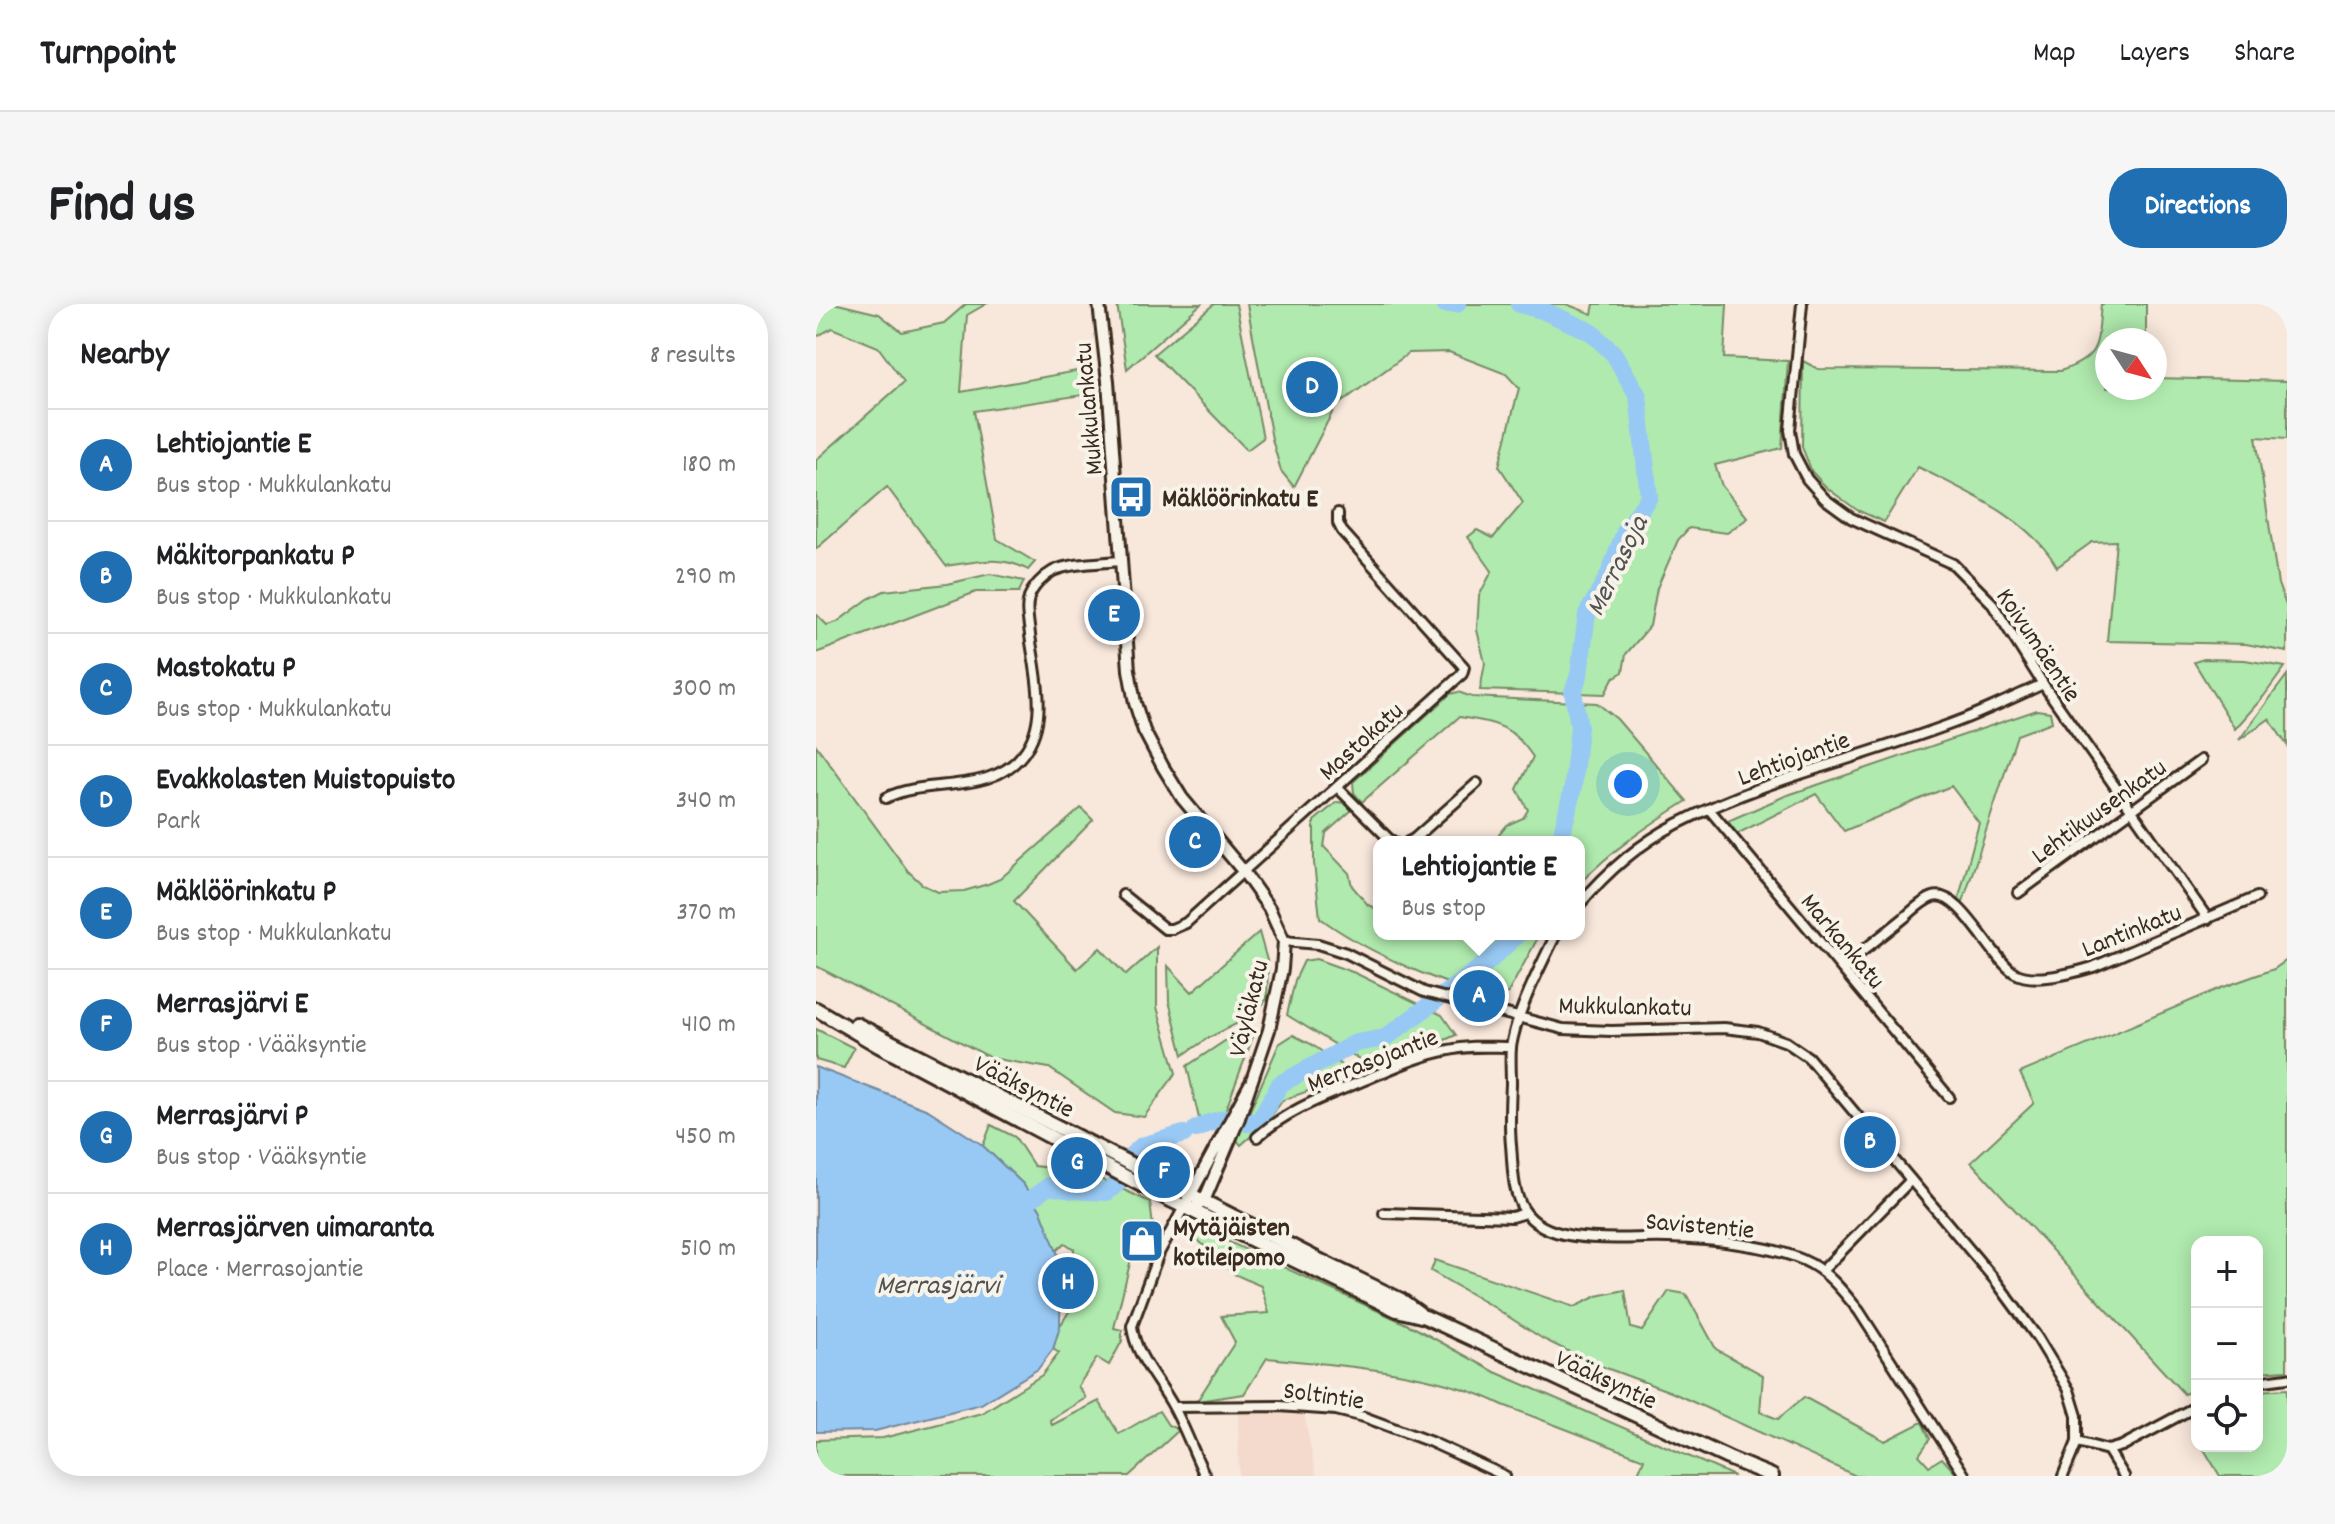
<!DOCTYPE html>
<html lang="en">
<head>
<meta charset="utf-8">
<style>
	body { margin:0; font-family:Dekko,sans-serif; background:#f6f6f6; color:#202124 }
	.controls { position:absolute; right:24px; bottom:24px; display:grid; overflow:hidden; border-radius:16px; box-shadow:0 4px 20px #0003 }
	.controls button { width:72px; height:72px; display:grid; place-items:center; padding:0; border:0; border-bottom:2px solid #e0e0e0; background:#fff; color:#202124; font:40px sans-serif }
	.compass { position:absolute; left:1279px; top:24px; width:72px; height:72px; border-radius:50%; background:#fff; box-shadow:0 4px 20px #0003; rotate:126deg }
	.you { position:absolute; left:812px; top:480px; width:28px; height:28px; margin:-20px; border:6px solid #fff; border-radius:50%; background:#1a73e8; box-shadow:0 0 0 12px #1a73e833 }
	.badge { display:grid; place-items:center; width:52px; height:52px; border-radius:50%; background:#1f6fb2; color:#fff; font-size:26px; font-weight:700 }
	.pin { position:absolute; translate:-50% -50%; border:4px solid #fff; box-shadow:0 2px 8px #0006 }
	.popup { position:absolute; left:557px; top:532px; width:212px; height:104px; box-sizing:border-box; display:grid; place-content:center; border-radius:16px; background:#fff; filter:drop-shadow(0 2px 6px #0005); font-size:26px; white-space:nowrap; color:#757577 }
	.popup b { font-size:30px; color:#202124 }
	.popup::after { content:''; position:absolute; left:50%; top:100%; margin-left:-16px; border:16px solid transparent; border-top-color:#fff }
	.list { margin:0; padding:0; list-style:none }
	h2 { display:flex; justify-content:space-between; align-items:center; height:104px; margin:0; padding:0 32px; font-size:34px }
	h2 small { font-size:26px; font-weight:400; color:#757577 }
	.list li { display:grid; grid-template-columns:52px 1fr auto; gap:24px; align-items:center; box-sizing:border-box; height:112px; padding:0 32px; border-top:2px solid #e0e0e0 }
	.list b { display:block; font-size:30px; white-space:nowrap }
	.list p { margin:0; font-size:26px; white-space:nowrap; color:#757577 }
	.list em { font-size:26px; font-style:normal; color:#757577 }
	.icon { flex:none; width:44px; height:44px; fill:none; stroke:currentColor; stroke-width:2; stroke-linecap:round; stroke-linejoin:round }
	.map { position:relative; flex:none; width:1471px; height:1172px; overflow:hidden; border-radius:32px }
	header { display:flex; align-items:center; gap:48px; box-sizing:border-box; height:112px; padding:0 40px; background:#fff; border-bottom:2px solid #e0e0e0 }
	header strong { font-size:38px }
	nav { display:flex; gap:44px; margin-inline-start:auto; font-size:28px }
	.intro { display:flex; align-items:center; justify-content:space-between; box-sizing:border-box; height:192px; padding:0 48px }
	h1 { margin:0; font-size:56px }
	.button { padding:20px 36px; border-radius:32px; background:#1f6fb2; color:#fff; font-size:28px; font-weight:700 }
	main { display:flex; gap:48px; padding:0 48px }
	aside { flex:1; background:#fff; border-radius:32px; box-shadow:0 4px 20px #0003 }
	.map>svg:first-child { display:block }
	.built { fill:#f3dacd }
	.green { fill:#b0eaae; stroke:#768a66; stroke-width:2 }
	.water { fill:#98c9f4; stroke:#73899e; stroke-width:2 }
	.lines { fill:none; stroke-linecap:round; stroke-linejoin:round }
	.river { stroke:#98c9f4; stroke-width:18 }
	.minor-casing { stroke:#3b2a1e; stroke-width:14 }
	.tertiary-casing { stroke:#3b2a1e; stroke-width:16 }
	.trunk-casing { stroke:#3b2a1e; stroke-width:18 }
	.minor { stroke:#f7f3e8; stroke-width:8 }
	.tertiary { stroke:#f7f3e8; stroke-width:10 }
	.trunk { stroke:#f7f3e8; stroke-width:12 }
	.labels { text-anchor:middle; stroke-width:8; stroke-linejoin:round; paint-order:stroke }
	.street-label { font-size:26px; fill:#3b2a1e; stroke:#f7f3e8 }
	.poi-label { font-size:26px; font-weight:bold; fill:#3b2a1e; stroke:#f7f3e8; text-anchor:start }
	.water-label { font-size:28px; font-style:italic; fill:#525254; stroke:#f7f3e8 }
</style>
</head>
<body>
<header>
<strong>Turnpoint</strong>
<nav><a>Map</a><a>Layers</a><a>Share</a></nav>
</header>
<div class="intro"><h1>Find us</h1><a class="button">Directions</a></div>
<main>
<aside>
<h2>Nearby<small>8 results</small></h2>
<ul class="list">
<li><span class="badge">A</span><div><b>Lehtiojantie E</b><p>Bus stop · Mukkulankatu</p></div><em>180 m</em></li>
<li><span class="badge">B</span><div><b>Mäkitorpankatu P</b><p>Bus stop · Mukkulankatu</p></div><em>290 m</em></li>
<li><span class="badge">C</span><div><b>Mastokatu P</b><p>Bus stop · Mukkulankatu</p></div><em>300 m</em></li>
<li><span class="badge">D</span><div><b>Evakkolasten Muistopuisto</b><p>Park</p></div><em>340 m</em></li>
<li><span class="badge">E</span><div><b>Mäklöörinkatu P</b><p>Bus stop · Mukkulankatu</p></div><em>370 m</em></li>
<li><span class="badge">F</span><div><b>Merrasjärvi E</b><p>Bus stop · Vääksyntie</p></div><em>410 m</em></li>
<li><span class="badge">G</span><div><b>Merrasjärvi P</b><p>Bus stop · Vääksyntie</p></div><em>450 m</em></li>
<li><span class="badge">H</span><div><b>Merrasjärven uimaranta</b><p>Place · Merrasojantie</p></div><em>510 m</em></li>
</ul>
</aside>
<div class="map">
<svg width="1471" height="1172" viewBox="0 0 1471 1172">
	<rect width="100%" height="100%" fill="#f8e7db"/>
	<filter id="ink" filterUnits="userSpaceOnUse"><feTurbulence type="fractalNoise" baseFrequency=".0125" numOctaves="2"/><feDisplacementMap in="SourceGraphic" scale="16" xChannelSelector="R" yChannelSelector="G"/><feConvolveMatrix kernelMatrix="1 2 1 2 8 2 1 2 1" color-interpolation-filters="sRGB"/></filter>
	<g filter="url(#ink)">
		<polygon class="built" points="422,1107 488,1109 500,1172 423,1172"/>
		<g class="green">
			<path d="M11,0H22L63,10L86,28L128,19L150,0H170L151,11L145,88L272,65L274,90L158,107L181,235L219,258L212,266C186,251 159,258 130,262L71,183L0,245V156L88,78L62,43L16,24L0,33V3Z"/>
			<polygon points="301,0 385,0 311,65"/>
			<polygon points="398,0 420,0 447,134 431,146 338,50"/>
			<polygon points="431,0 750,0 776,10 778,0 911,0 908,54 972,57 966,144 899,161 906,182 932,214 911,229 873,224 862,236 841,284 834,322 810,350 807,368 797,374 789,390 664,386 669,359 661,326 663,292 676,267 652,233 661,226 677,234 707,199 683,162 703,84 690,70 633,48 593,49 519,103 478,183 465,167 456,135"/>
			<path d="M1285,0H1330V36H1291V84H1339V74L1471,77V135L1440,133L1462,280L1471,304V348L1430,340L1291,337L1300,237L1276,238L1241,263C1214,214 1149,187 1102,163L1068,218L1041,206L1011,184L996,168L986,143L987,57L1002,65L1244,67C1286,53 1281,39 1285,0Z"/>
			<polygon points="174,270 208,277 203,288 160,288 0,349 0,310 11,321 21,318 52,295 68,287 131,280"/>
			<polygon points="1388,355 1429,356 1469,363 1448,392 1419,425 1378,358"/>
			<polygon points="1471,371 1471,441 1453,415 1423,436"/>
			<path d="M642,388L656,393L781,399L801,415L871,497C831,522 796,546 763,580V538H677L691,521L707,514L712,506L701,485L717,453C695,420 680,419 643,413L546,498L538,489L537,478L634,390Z"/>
			<polygon points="1221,406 1234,408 1236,418 1201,431 1146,601 1142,597 1163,519 1135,482 1028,527 1000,490 921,530 912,517 969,492"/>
			<polygon points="0,441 92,567 107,581 122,588 148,587 172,580 184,575 265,504 277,516 198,597 261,665 284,644 310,671 341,643 341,703 360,769 328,813 299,809 233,764 175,754 0,662"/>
			<path d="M521,498L529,499L536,506L510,529L508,543L533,569L536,582L552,601L563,606V630H724L692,689L684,693C629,684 549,647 504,614L498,559V517Z"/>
			<polygon points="443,628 452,660 451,695 438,711 392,734 367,751 353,697 352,662 376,688"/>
			<polygon points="500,655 539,669 626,711 640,731 561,766 471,711 479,676 488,657"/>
			<polygon points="1471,656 1471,1066 1441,1068 1441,938 1381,938 1381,1085 1368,1090 1155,858 1218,799 1204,769 1405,684 1458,665"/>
			<polygon points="0,725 38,744 28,764 0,756"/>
			<polygon points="431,727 438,730 406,816 386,828 371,762 415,733"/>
			<polygon points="477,731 495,740 539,770 467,796 450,819 425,841 421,836 463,740"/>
			<polygon points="175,821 199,833 218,862 269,868 334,898 337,923 323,923 298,1024 306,1026 306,1037 293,1061 281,1054 262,1082 270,1094 234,1116 236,1121 283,1097 303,1130 343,1107 352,1121 363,1126 313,1172 0,1172 0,1136 67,1134 166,1109 226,1071 243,1049 237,1045 244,1022 259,998 258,945 249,939 240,947 225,907 207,880 167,842"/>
			<path d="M372,919L599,1024L679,1068L918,1172H821L828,1155L687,1101C614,1065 530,1063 451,1054L428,1090L381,1097L419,1038L405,1012L453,1009L445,982L418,970L367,922Z"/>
			<polygon points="619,956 758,1003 781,992 809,986 815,1024 826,1027 853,987 870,990 900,1045 947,1071 944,1108 962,1115 988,1093 1069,1137 1106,1118 1114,1135 1103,1151 1113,1162 1126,1154 1142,1172 1040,1172 855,1088 774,1058 727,1035 679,1004 615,967"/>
			<polygon points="1471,1085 1471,1172 1404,1172 1386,1142 1441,1142 1441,1087"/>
		</g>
		<polygon class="water" points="0,763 112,806 165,840 207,880 225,907 245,959 244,1022 237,1045 222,1065 165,1100 59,1127 0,1128"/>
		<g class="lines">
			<g class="river">
				<polyline points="629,0 641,0"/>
				<polyline points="703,0 726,6 775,28 798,50 822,92 833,193 809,228 793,271 771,310 763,371 757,388 763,422 757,483 744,538"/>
				<polyline points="431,819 443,817 464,780 540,739 569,734 672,658 702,630"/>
				<polyline points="380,825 393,819 411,814"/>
				<polyline points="315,852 326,842 368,830"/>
				<polyline points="216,894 233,882 257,886 291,888 303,878"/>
			</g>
			<g class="minor-casing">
				<g id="minor">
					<polyline points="986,0 974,126 978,150 991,175 1009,195 1035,214 1137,260 1175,298 1227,380 1392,615"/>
					<polyline points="521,483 573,535 578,538"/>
					<path d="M70,494C110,473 175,492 207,450C234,416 219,369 214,331C213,319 209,305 213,294C216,283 228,272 237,267C254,259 285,259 304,257"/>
					<polyline points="893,505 1133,793"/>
					<polyline points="592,538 598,535 661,479"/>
					<polyline points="1202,589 1385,456"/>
					<polyline points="307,591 349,625 356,625 370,619 646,370 648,363 526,227 522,219 522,209"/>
					<path d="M763,601C790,569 824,539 861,520C952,473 1054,452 1148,415C1175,404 1201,392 1227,380"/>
					<path d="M740,630C724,664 701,706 695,743C694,755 695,768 695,780C694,800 693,821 695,841C697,862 696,888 708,906C733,945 812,932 852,934C891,935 961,941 995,960C1015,971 1029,990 1043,1007L1149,1172"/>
					<polyline points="468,637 502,640 530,649 608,688 747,725 795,727 908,724 942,728 970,738 992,753 1179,976 1221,1033 1253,1086 1261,1112 1261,1138 1247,1172"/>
					<path d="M1026,664C1046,647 1067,631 1088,614C1096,607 1107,596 1117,593C1143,584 1177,657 1199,669C1218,680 1257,669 1277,663L1441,593"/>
					<path d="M441,833C474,804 511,792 551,775C577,764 605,751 633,746C654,741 674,743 695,743"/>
					<path d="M368,903L343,949L316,1022C319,1052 343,1076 357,1102C369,1124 378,1149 389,1172"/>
					<polyline points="568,909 696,913 709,909"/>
					<polyline points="1006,967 1095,876"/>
					<polyline points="1441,1078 1471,1074"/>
					<polyline points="358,1103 463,1102 520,1106 548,1113 615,1138 689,1172"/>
					<polyline points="1261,1138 1292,1146 1306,1142 1381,1102"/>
					<polyline points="1292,1146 1308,1172"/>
				</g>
			</g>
			<g class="tertiary-casing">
				<polyline id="tertiary" points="283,0 292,77 313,366 319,399 328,427 347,463 366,494 427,567 453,604 468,637 466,665 453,726 423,814 388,897 378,904 368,903 434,780"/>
			</g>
			<g class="trunk-casing">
				<g id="trunk">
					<polyline points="0,705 63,742 346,892 581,1006 609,1013 912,1154 956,1172"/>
					<polyline points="40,720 501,955 585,996 603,1009"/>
				</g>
			</g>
			<use href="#minor" class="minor"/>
			<use href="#tertiary" class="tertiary"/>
			<use href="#trunk" class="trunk"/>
		</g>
	</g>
	<defs>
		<g id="bus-square" transform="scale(2.3)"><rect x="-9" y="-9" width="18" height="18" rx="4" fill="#1f6fb2" stroke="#f7f3e8"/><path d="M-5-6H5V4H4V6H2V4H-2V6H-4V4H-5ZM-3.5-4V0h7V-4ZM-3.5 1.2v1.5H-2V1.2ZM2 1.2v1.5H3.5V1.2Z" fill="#fff"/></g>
		<g id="shop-square" transform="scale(2.3)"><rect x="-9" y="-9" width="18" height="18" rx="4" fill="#1f6fb2" stroke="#f7f3e8"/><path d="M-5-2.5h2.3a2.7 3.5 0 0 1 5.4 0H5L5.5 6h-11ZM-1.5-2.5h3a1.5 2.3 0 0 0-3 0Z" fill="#fff"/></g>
	</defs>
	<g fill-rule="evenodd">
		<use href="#bus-square" x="315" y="193"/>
		<use href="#shop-square" x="326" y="937"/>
	</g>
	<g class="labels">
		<g class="street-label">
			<text transform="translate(271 105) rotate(-95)" y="9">Mukkulankatu</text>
			<text transform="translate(1224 340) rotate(56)" y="9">Koivumäentie</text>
			<text transform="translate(544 436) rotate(-42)" y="9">Mastokatu</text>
			<text transform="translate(977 453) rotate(-20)" y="9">Lehtiojantie</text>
			<text transform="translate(1282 506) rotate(-36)" y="9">Lehtikuusenkatu</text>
			<text transform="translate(1315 625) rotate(-22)" y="9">Lantinkatu</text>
			<text transform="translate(1028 636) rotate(50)" y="9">Markankatu</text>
			<text transform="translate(809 701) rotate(1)" y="9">Mukkulankatu</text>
			<text transform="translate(431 704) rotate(-76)" y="9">Väyläkatu</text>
			<text transform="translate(556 755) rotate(-21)" y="9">Merrasojantie</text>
			<text transform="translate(209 781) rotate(27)" y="9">Vääksyntie</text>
			<text transform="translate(884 920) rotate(5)" y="9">Savistentie</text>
			<text transform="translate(791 1074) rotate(25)" y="9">Vääksyntie</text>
			<text transform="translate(508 1090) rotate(8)" y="9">Soltintie</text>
		</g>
		<g class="poi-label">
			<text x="346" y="202">Mäklöörinkatu E</text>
			<text x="357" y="931">Mytäjäisten<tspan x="357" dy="30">kotileipomo</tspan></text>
		</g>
		<g class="water-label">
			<text transform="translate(799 261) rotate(-64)" y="10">Merrasoja</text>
			<text x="122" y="989">Merrasjärvi</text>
		</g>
	</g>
</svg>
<div class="controls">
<button>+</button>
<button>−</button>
<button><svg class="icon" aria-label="locate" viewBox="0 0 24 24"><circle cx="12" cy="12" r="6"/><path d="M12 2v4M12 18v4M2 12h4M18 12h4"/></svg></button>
</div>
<svg class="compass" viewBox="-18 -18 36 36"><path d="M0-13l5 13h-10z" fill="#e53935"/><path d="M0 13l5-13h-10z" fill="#757577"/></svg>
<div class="you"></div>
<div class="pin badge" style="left:663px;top:692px">A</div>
<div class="popup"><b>Lehtiojantie E</b>Bus stop</div>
<div class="pin badge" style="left:1054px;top:838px">B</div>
<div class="pin badge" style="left:379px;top:538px">C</div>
<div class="pin badge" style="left:496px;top:83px">D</div>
<div class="pin badge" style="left:298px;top:311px">E</div>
<div class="pin badge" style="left:348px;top:868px">F</div>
<div class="pin badge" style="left:261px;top:859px">G</div>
<div class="pin badge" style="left:252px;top:979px">H</div>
</div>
</main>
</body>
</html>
